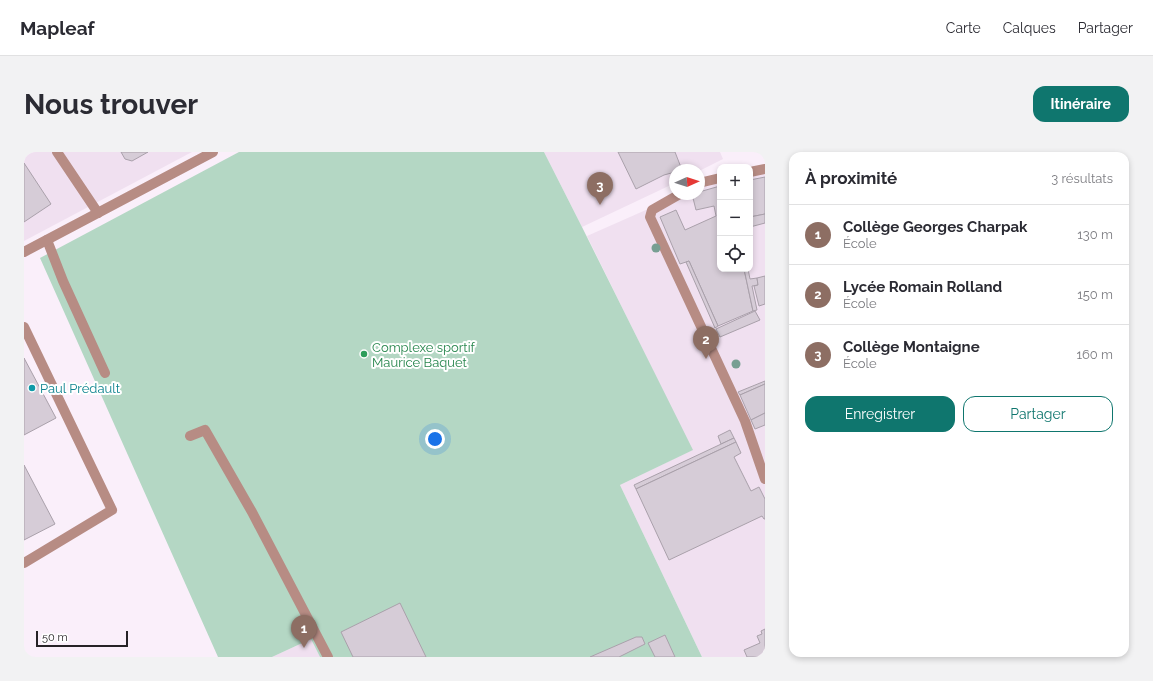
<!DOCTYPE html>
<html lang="fr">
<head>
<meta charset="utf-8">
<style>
	body { margin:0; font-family:Raleway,sans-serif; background:#f2f2f3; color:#2b2b33 }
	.controls { position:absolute; right:12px; top:12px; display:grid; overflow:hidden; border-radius:8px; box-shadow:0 2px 6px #0003 }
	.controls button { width:36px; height:36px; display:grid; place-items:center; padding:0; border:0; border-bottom:1px solid #e1e1e2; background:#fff; color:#2b2b33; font:20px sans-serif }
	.compass { position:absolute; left:645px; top:12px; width:36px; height:36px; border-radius:50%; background:#fff; box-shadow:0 2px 6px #0003; rotate:87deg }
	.scale { position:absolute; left:12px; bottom:10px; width:92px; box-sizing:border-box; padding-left:4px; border:2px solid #262226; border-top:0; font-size:11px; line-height:14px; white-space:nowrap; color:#262226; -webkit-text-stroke:3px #fff; paint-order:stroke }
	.you { position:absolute; left:411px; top:287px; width:14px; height:14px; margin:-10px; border:3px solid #fff; border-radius:50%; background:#1a73e8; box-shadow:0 0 0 6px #1a73e833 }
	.badge { display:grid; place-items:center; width:26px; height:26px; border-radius:50%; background:#0f766e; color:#fff; font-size:13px; font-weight:700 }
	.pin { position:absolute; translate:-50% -33px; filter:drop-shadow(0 1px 2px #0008) }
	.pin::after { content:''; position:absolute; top:21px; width:14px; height:12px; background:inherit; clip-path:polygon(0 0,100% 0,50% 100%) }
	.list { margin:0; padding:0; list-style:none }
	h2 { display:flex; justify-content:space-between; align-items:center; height:52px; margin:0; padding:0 16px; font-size:17px }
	h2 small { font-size:13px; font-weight:400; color:#7c7c81 }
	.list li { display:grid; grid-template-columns:26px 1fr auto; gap:12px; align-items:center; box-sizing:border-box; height:60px; padding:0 16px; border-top:1px solid #e1e1e2 }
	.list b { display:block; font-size:15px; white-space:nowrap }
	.list p { margin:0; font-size:13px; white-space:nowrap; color:#7c7c81 }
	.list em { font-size:13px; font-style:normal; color:#7c7c81 }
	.actions { display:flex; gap:8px; padding:12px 16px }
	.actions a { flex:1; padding:9px 0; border:1px solid #0f766e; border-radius:12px; text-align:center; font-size:14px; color:#0f766e }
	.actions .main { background:#0f766e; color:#fff }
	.icon { flex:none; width:22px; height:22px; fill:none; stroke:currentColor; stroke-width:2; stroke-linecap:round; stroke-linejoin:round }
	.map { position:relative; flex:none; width:741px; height:505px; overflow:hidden; border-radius:12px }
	header { display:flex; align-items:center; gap:24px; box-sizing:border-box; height:56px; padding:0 20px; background:#fff; border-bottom:1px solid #e1e1e2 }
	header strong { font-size:19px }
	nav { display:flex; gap:22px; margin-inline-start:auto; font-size:14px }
	.intro { display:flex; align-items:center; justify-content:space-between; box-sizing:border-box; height:96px; padding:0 24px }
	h1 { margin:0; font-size:28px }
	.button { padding:10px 18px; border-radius:12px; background:#0f766e; color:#fff; font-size:14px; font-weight:700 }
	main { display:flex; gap:24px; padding:0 24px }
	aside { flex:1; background:#fff; border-radius:12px; box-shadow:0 2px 6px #0003 }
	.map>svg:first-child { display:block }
	.built { fill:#f0e0f0 }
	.green { fill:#b4d7c4 }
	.building { fill:#d6ccd7; stroke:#a9a0aa }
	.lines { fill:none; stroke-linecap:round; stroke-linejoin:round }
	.minor { stroke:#b78c84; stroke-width:10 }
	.tree { fill:#779f93 }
	.leisure-dot { fill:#2e9e5b; stroke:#fff; stroke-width:1.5 }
	.culture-dot { fill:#0f9aa8; stroke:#fff; stroke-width:1.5 }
	.labels { text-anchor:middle; stroke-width:4; stroke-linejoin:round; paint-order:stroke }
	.leisure-label { font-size:13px; fill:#27864d; stroke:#fff; text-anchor:start }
	.culture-label { font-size:13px; fill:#0d838f; stroke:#fff; text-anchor:start }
</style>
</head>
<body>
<header>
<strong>Mapleaf</strong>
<nav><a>Carte</a><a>Calques</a><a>Partager</a></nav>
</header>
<div class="intro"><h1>Nous trouver</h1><a class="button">Itinéraire</a></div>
<main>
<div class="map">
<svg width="741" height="505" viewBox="0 0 741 505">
	<rect width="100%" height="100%" fill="#faeffa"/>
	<g class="built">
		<polygon points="0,0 168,0 0,89"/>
		<polygon points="520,0 696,0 699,7 675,19 675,18 651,18 651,31 558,75"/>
		<polygon points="741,21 741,505 678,505 596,333 668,298 563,84 658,42 675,42 675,34 696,29 696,117 726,117 726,23"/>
		<polygon points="287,487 296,505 248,505"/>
	</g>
	<polygon class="green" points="215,0 520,0 558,75 669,298 596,333 678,505 296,505 287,487 248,505 194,505 16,106"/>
	<g class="building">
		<polygon points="97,0 124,0 108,9 101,7"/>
		<polygon points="594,0 651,0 658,18 651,18 651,20 640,23 612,37"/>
		<polygon points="0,11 27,52 0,70"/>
		<polygon points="741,25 741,62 726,65 726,28"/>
		<polygon points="696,34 696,117 720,117 729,159 694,174 665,109 656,112 636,65 652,58 661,78 692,64 690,54 672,58 668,42 675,42 675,40"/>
		<polygon points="741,62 741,71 726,75 726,65"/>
		<polygon points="665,109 694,174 691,176 662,110"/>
		<polygon points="720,117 724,117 726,127 733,126 734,133 728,134 733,158 729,159"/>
		<polygon points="741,124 741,152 735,154 730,134 734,133 733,126"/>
		<polygon points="731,159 736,168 696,185 692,177"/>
		<polygon points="0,206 32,266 0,283"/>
		<polygon points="741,229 741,232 716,243 714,240"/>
		<polygon points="741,232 741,261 727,268 716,243"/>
		<polygon points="741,261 741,273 731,277 727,268"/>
		<polygon points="706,278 710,286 697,292 694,284"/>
		<polygon points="710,286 712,290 612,337 610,333"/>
		<polygon points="712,290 717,301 710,305 727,339 735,335 741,347 741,367 740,367 738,364 645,408 612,337"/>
		<polygon points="0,313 31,372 0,388"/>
		<polygon points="376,451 402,505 329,505 317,480"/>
		<polygon points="741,477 741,505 723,505 720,498 736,491 733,484 738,482 737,479"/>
		<polygon points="641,483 651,505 631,505 624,491"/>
		<polygon points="612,485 618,485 621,492 595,505 566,505"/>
	</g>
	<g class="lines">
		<g class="minor">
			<polyline points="33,0 74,61"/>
			<polyline points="726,20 741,17"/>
			<polyline points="675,31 696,26"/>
			<polyline points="656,42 628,58 626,65 721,269 741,327"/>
			<polyline points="23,88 39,129 81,221"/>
			<polyline points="0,100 189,0"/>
			<polyline points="0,175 88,358 0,411"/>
			<polyline points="166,284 181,278 228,360 304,505"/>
		</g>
	</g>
	<g class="tree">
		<circle cx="632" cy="96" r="4.5"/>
		<circle cx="712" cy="212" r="4.5"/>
	</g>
	<circle class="leisure-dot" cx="340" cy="202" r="4"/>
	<circle class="culture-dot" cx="8" cy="236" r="4"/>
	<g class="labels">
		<g class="leisure-label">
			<text x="348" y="200">Complexe sportif<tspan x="348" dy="15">Maurice Baquet</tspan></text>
		</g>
		<g class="culture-label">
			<text x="16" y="241">Paul Prédault</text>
		</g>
	</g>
</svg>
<div class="controls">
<button>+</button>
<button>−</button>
<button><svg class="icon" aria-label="locate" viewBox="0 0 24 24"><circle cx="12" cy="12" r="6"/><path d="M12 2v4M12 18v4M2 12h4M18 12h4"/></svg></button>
</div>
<svg class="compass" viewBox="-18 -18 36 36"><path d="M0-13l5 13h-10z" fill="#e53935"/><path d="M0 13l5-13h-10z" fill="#7c7c81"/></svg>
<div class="scale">50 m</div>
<div class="you"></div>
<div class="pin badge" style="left:280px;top:496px;background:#8d6e63">1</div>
<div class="pin badge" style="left:682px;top:207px;background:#8d6e63">2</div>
<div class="pin badge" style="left:576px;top:53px;background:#8d6e63">3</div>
</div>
<aside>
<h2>À proximité<small>3 résultats</small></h2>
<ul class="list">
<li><span class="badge" style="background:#8d6e63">1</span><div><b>Collège Georges Charpak</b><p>École</p></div><em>130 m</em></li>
<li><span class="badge" style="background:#8d6e63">2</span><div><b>Lycée Romain Rolland</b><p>École</p></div><em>150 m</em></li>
<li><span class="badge" style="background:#8d6e63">3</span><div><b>Collège Montaigne</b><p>École</p></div><em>160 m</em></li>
</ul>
<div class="actions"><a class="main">Enregistrer</a><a>Partager</a></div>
</aside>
</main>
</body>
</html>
